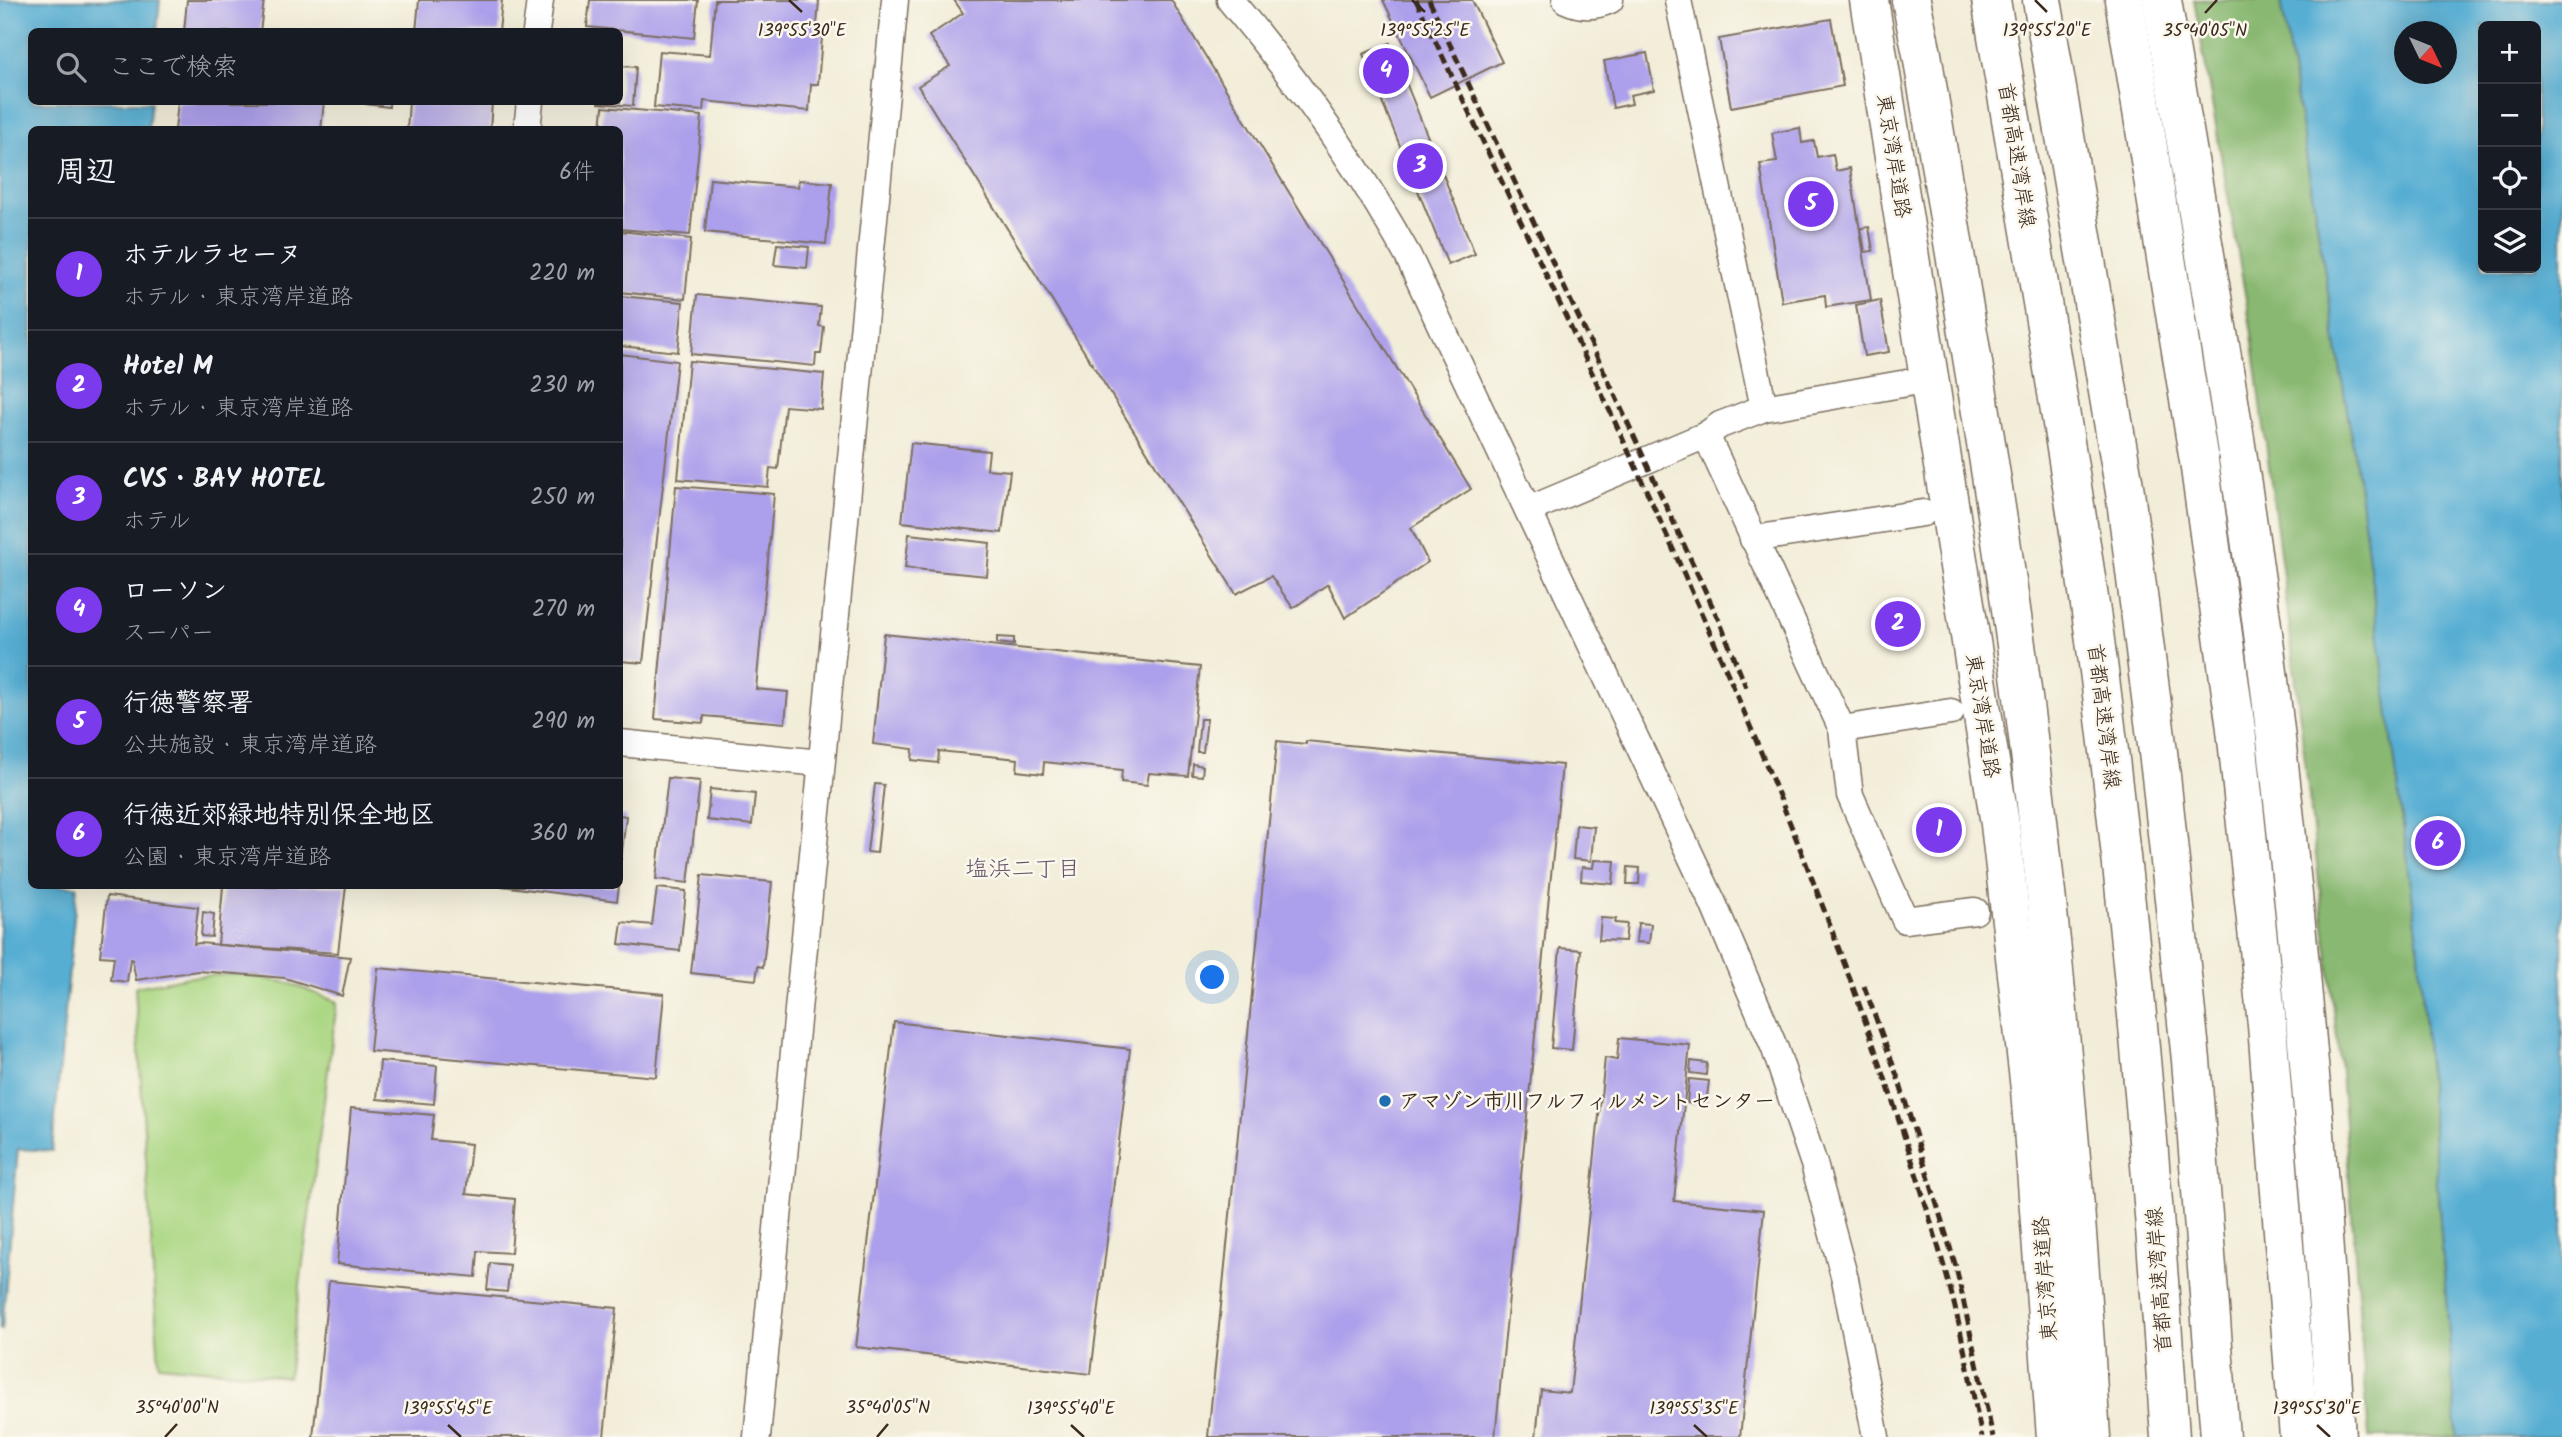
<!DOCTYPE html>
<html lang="ja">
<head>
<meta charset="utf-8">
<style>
	body { margin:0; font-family:Kalam,"Klee One",sans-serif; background:#242831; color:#f1f3f6 }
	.controls { position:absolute; right:21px; top:21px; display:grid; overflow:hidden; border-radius:10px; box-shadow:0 7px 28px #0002 }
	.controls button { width:63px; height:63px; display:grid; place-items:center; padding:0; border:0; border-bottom:2px solid #363941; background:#171b24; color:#f1f3f6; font:35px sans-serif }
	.compass { position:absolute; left:2394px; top:21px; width:63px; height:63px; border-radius:50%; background:#171b24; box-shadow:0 7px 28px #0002; rotate:133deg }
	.you { position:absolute; left:1213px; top:978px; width:24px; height:24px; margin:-18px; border:5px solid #fff; border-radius:50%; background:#1a73e8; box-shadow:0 0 0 10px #1a73e833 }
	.badge { display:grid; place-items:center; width:46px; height:46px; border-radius:50%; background:#7c3aed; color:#fff; font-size:23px; font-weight:700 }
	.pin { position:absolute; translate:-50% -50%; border:4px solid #fff; box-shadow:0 2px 7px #0006 }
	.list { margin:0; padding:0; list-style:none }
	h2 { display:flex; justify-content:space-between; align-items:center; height:91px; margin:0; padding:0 28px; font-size:30px }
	h2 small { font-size:23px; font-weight:400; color:#9ea1a6 }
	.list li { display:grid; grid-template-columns:46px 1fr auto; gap:21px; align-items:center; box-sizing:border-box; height:112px; padding:0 28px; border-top:2px solid #363941 }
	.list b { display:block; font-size:26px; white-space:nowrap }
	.list p { margin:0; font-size:23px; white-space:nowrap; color:#9ea1a6 }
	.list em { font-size:23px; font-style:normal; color:#9ea1a6 }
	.icon { flex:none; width:38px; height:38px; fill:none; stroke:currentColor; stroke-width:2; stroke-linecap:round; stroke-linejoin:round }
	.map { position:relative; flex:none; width:2562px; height:1437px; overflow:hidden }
	.search { position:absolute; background:#171b24; box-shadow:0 7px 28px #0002; left:28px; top:28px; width:595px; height:77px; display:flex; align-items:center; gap:18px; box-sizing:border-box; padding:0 24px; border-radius:10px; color:#9ea1a6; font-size:26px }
	.panel { position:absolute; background:#171b24; box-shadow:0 7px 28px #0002; left:28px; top:126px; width:595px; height:763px; border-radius:10px }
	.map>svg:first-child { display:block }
	.green { fill:#abd783; stroke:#738050; stroke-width:2 }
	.forest { fill:#88b871; stroke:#627148; stroke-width:2 }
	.water { fill:#57aed3; stroke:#496c78; stroke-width:2; fill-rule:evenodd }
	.building { fill:#ac9feb }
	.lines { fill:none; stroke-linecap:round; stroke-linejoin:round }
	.minor-casing { stroke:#7b6e5f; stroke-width:29 }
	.highway-casing { stroke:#7b6e5f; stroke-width:41 }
	.minor { stroke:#fff; stroke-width:26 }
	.highway { stroke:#fff; stroke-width:38 }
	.rail { stroke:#3b2a1e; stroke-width:5; stroke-dasharray:10 5; stroke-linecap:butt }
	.ticks { fill:none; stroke:#3b2a1e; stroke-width:2.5 }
	.poi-dot { fill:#1f6fb2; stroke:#fbf7ec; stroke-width:2.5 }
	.labels { text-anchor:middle; stroke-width:5; stroke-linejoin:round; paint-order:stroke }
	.street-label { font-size:21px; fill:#3b2a1e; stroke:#fbf7ec }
	.poi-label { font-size:21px; font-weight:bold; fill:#3b2a1e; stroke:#fbf7ec; text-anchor:start }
	.neighbourhood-label { font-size:23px; fill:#635366; stroke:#fbf7ec }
	.ticks-label { font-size:18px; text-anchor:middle; fill:#3b2a1e; stroke:#fbf7ec; stroke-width:5; stroke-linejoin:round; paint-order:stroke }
</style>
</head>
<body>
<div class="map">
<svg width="2562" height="1437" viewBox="0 0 2562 1437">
	<rect width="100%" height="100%" fill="#fbf7ec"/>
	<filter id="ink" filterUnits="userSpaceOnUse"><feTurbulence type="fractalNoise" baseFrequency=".0143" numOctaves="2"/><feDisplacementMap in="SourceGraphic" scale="14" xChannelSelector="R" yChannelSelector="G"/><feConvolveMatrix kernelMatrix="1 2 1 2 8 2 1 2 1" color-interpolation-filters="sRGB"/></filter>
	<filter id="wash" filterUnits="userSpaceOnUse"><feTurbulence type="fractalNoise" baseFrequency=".00686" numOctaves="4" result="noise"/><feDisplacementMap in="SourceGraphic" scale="28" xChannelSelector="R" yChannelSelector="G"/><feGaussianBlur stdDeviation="1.57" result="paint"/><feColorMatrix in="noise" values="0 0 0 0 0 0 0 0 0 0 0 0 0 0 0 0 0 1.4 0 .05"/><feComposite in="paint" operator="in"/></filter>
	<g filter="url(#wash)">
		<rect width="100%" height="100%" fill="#f2edd8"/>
		<polygon class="green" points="241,974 289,983 337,1002 288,1377 159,1365 135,987 189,977"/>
		<polygon class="forest" points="2194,0 2281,0 2360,490 2418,940 2457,1437 2369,1437 2341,1072 2288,615 2252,334"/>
		<g class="water">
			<polygon points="0,0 160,0 157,31 32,32 32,102 151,102 148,129 32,130 32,886 77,886 52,1151 18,1149 2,1330 0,1329"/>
			<path d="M2281,0H2562V1437H2457L2418,940L2360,490ZM2483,26H2536V268H2483ZM2404,32H2446V74H2404Z"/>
		</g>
		<g id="blocks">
			<g class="building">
				<polygon points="187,0 264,0 260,32 184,32"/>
				<polygon points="419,0 502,0 499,32 416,32"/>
				<polygon points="590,0 698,0 694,38 587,27"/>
				<polygon points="715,0 819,0 817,26 823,26 818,84 811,84 809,111 704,101 703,111 654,107 659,51 710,55"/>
				<polygon points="954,0 1171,0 1471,489 1411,528 1428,562 1345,618 1328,584 1293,608 1271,576 1236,594 918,86 950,66 929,36 963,13"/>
				<polygon points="1383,0 1472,0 1502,62 1430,97"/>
				<polygon points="1831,19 1843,86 1731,107 1719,39"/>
				<polygon points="1390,43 1475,254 1448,265 1363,54"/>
				<polygon points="1647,53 1654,90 1630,95 1632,104 1613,108 1604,61"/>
				<polygon points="620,66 636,67 633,106 598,103 598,102 620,102"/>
				<polygon points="178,102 324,102 321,130 175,130"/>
				<polygon points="366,102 389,102 389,107 366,104"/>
				<polygon points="409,102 492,102 490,130 407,130"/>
				<polygon points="603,107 702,116 690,235 620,229 620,130 601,130"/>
				<polygon points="1800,128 1802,143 1814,141 1817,157 1833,154 1836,171 1850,168 1871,300 1826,307 1825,295 1782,302 1760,164 1777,162 1772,133"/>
				<polygon points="710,179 798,187 799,180 832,183 826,244 705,232"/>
				<polygon points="1869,227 1873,251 1865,252 1861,228"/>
				<polygon points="620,231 691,239 685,299 620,292"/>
				<polygon points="777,244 809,247 807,268 774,265"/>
				<polygon points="697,295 821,307 819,326 824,327 821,354 816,354 815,366 691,354"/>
				<polygon points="620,296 683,302 678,352 620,346"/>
				<polygon points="1880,300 1889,352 1864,356 1856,305"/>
				<polygon points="620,354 677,361 643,663 620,661"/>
				<polygon points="689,361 824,374 821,409 785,406 778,469 770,468 768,487 678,479"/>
				<polygon points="911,443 989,451 987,469 1010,471 1002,533 902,522"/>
				<polygon points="676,486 774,494 756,689 788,692 785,723 704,716 703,723 655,719"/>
				<polygon points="909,534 990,543 987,576 905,568"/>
				<polygon points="884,634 1200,667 1188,776 1149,773 1147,785 1121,782 1122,770 1044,762 1043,774 1017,771 1018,759 939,751 938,763 912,760 913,749 873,744"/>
				<polygon points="997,637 1014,638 1014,645 997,643"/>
				<polygon points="1200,719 1207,719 1203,752 1197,752"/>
				<polygon points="1277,741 1306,744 1306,741 1562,765 1495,1437 1208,1437"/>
				<polygon points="1193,764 1203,766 1202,776 1192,775"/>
				<polygon points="668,778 700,781 688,883 656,879"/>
				<polygon points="875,784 884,785 877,853 867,852"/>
				<polygon points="710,789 755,794 752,825 707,820"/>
				<polygon points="620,815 626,816 621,859 620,859"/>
				<polygon points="1576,825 1594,827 1591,861 1573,859"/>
				<polygon points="1594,860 1615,861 1613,884 1581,881 1582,867 1593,868"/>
				<polygon points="1628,867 1640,868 1639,884 1627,884"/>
				<polygon points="702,875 772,882 763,967 758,966 756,980 691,973"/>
				<polygon points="223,886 346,886 338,953 218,945"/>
				<polygon points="501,886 619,886 617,901"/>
				<polygon points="657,888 686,891 680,951 619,944 622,922 652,925"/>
				<polygon points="107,896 198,907 194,944 200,943 350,957 342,996 285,978 198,971 136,980 132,959 130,959 127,982 111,980 114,957 100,956"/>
				<polygon points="203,912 214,914 212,937 201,936"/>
				<polygon points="1601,918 1616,919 1615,923 1627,924 1625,941 1599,940"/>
				<polygon points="1638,923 1651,924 1649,943 1636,942"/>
				<polygon points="1560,948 1581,950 1572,1050 1551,1048"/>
				<polygon points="378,968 664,994 656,1077 370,1051"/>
				<polygon points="894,1022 1130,1049 1091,1374 856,1347"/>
				<polygon points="1619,1038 1690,1045 1674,1201 1764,1210 1740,1437 1536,1437 1541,1390 1570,1393 1605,1058 1617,1060"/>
				<polygon points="380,1061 437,1066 434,1104 377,1099"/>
				<polygon points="1691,1061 1707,1063 1706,1075 1690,1073"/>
				<polygon points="1689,1079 1709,1081 1706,1105 1687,1103"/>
				<polygon points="351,1108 434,1115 431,1140 471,1144 466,1194 515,1199 511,1253 478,1251 476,1277 337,1264"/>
				<polygon points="490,1263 510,1265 507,1292 487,1290"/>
				<polygon points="329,1281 617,1308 604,1437 313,1437"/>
			</g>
		</g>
	</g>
	<g filter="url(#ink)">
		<use href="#blocks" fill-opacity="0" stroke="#7b6e5f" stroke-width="2"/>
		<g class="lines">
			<g class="minor-casing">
				<g id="minor">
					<path d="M1230,0C1297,80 1357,164 1408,256L1713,903L1775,1049L1814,1164L1845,1279L1876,1437"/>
					<path d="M1566,0C1581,7 1595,7 1610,0"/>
					<polyline points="1678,0 1764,408"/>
					<polyline points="536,32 540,0"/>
					<polyline points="527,130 530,102"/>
					<polyline points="1706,435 1842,729 1850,795 1905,920 1975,911"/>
					<polyline points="1528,510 1706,435 1720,425 1764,408 1930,379"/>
					<polyline points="1753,539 1923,513"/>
					<polyline points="1842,729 1951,712"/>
					<polyline points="620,743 821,763"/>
					<polyline points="757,1437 895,0"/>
				</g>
			</g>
			<g class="highway-casing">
				<g id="highway">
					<polyline points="1869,0 2000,824 2030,1089 2056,1437"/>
					<path d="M1911,0L1922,54C1957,270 1996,487 2024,705C2055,948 2076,1192 2091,1437"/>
					<path d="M1991,0C2026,211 2064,421 2094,633C2130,900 2152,1168 2170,1437"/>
					<polyline points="2042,0 2125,492 2161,776 2191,1060 2220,1437"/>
					<polyline points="2124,0 2199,461 2236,729 2267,1025 2299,1437"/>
					<path d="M2162,0C2201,234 2244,469 2272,705C2301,948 2322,1192 2336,1437"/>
				</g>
			</g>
			<use href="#minor" class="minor"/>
			<use href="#highway" class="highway"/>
			<g class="rail">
				<path d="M1416,0C1611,415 1819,827 1945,1270C1961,1324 1970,1382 1982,1437"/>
				<polyline points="1429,0 1608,380 1721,625 1746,687"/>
				<polyline points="1864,986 1899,1081 1956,1267 1993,1437"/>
			</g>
		</g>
	</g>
	<path class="ticks" d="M789,0L802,12M1412,0L1425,12M2035,0L2047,12M2205,13L2217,0M448,1425L461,1437M1071,1425L1084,1437M1694,1425L1707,1437M2317,1425L2330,1437M165,1437L177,1424M877,1437L888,1424"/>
	<circle class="poi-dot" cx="1385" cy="1101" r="7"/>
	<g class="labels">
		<g class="street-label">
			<text transform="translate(2017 155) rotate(81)" y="7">首都高速湾岸線</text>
			<text transform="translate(1894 156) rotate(81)" y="7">東京湾岸道路</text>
			<text transform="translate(1983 716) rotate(81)" y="7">東京湾岸道路</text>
			<text transform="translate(2104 716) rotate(83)" y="7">首都高速湾岸線</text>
			<text transform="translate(2045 1279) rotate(-94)" y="7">東京湾岸道路</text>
			<text transform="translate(2159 1280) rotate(-94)" y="7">首都高速湾岸線</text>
		</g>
		<g class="poi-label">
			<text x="1399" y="1108">アマゾン市川フルフィルメントセンター</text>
		</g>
		<g class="neighbourhood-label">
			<text x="1023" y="876">塩浜二丁目</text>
		</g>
	</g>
	<g class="ticks-label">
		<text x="802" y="36">139°55'30"E</text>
		<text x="1425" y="36">139°55'25"E</text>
		<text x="2047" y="36">139°55'20"E</text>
		<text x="2205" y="36">35°40'05"N</text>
		<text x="177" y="1413">35°40'00"N</text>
		<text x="888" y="1413">35°40'05"N</text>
		<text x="448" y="1414">139°55'45"E</text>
		<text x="1071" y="1414">139°55'40"E</text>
		<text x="1694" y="1414">139°55'35"E</text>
		<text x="2317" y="1414">139°55'30"E</text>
	</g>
</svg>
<div class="controls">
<button>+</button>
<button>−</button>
<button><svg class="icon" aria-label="locate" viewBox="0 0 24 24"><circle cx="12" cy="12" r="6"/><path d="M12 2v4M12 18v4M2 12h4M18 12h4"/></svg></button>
<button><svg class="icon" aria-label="layers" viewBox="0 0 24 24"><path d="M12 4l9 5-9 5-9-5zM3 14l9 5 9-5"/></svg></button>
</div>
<svg class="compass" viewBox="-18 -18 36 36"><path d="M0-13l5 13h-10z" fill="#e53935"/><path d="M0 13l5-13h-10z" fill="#9ea1a6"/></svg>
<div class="you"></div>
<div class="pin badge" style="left:1939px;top:830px">1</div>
<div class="pin badge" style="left:1898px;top:624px">2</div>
<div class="pin badge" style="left:1420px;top:166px">3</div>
<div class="pin badge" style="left:1386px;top:71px">4</div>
<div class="pin badge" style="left:1811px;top:204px">5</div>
<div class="pin badge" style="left:2438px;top:843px">6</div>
<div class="search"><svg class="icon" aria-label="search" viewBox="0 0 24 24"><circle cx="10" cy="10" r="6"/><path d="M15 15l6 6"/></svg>ここで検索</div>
<section class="panel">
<h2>周辺<small>6件</small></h2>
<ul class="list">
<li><span class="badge">1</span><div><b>ホテルラセーヌ</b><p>ホテル · 東京湾岸道路</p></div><em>220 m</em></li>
<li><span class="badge">2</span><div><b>Hotel M</b><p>ホテル · 東京湾岸道路</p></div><em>230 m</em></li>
<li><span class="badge">3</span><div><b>CVS・BAY HOTEL</b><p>ホテル</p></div><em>250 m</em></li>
<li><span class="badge">4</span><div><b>ローソン</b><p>スーパー</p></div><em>270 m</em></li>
<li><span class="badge">5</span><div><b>行徳警察署</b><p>公共施設 · 東京湾岸道路</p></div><em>290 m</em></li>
<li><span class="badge">6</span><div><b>行徳近郊緑地特別保全地区</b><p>公園 · 東京湾岸道路</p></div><em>360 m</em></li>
</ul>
</section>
</div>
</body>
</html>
